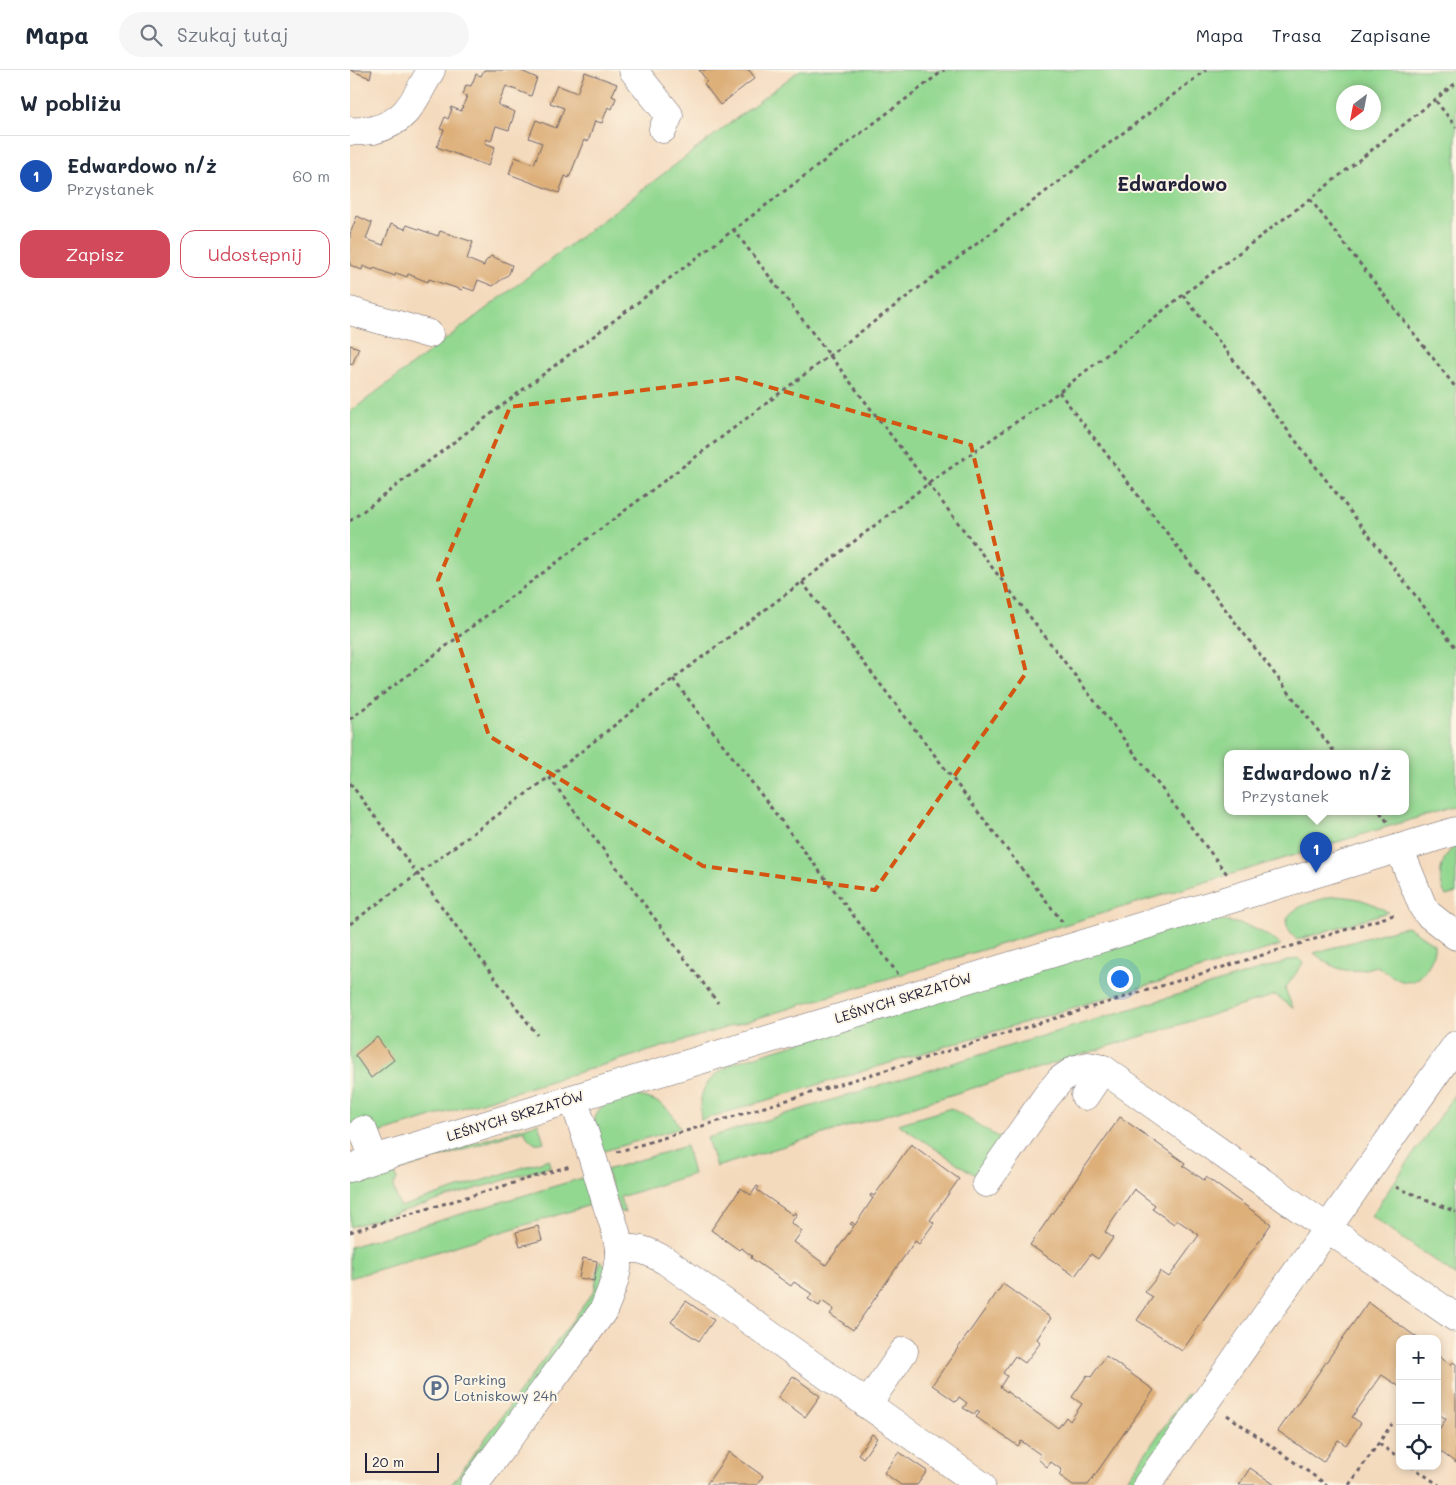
<!DOCTYPE html>
<html lang="pl">
<head>
<meta charset="utf-8">
<style>
	body { margin:0; font-family:Mali,sans-serif; background:#f6f6f7; color:#1f2937 }
	.controls { position:absolute; right:15px; bottom:15px; display:grid; overflow:hidden; border-radius:10px; box-shadow:0 2px 8px #0003 }
	.controls button { width:45px; height:45px; display:grid; place-items:center; padding:0; border:0; border-bottom:1px solid #e0e1e3; background:#fff; color:#1f2937; font:25px sans-serif }
	.compass { position:absolute; left:986px; top:15px; width:45px; height:45px; border-radius:50%; background:#fff; box-shadow:0 2px 8px #0003; rotate:212deg }
	.scale { position:absolute; left:15px; bottom:12px; width:74px; box-sizing:border-box; padding-left:5px; border:2px solid #22223b; border-top:0; font-size:14px; line-height:18px; white-space:nowrap; color:#22223b; -webkit-text-stroke:4px #fcf5e5; paint-order:stroke }
	.you { position:absolute; left:769px; top:908px; width:18px; height:18px; margin:-12px; border:4px solid #fff; border-radius:50%; background:#1a73e8; box-shadow:0 0 0 8px #1a73e833 }
	.badge { display:grid; place-items:center; width:32px; height:32px; border-radius:50%; background:#d1495b; color:#fff; font-size:16px; font-weight:700 }
	.pin { position:absolute; translate:-50% -41px; filter:drop-shadow(0 1px 2px #0008) }
	.pin::after { content:''; position:absolute; top:26px; width:18px; height:15px; background:inherit; clip-path:polygon(0 0,100% 0,50% 100%) }
	.popup { position:absolute; left:874px; top:680px; width:185px; height:65px; box-sizing:border-box; display:grid; place-content:center; border-radius:10px; background:#fff; filter:drop-shadow(0 1px 4px #0005); font-size:16px; white-space:nowrap; color:#747a83 }
	.popup b { font-size:19px; color:#1f2937 }
	.popup::after { content:''; position:absolute; left:50%; top:100%; margin-left:-10px; border:10px solid transparent; border-top-color:#fff }
	.list { margin:0; padding:0; list-style:none }
	h2 { display:flex; justify-content:space-between; align-items:center; height:65px; margin:0; padding:0 20px; font-size:21px }
	h2 small { font-size:16px; font-weight:400; color:#747a83 }
	.list li { display:grid; grid-template-columns:32px 1fr auto; gap:15px; align-items:center; box-sizing:border-box; height:80px; padding:0 20px; border-top:1px solid #e0e1e3 }
	.list b { display:block; font-size:19px; white-space:nowrap }
	.list p { margin:0; font-size:16px; white-space:nowrap; color:#747a83 }
	.list em { font-size:16px; font-style:normal; color:#747a83 }
	.actions { display:flex; gap:10px; padding:15px 20px }
	.actions a { flex:1; padding:11px 0; border:1px solid #d1495b; border-radius:15px; text-align:center; font-size:18px; color:#d1495b }
	.actions .main { background:#d1495b; color:#fff }
	.icon { flex:none; width:28px; height:28px; fill:none; stroke:currentColor; stroke-width:2; stroke-linecap:round; stroke-linejoin:round }
	.map { position:relative; flex:none; width:1106px; height:1415px; overflow:hidden }
	header { display:flex; align-items:center; gap:30px; box-sizing:border-box; height:70px; padding:0 25px; background:#fff; border-bottom:1px solid #e0e1e3 }
	header strong { font-size:24px }
	nav { display:flex; gap:28px; margin-inline-start:auto; font-size:18px }
	.search { width:350px; height:45px; background:#f6f6f7; display:flex; align-items:center; gap:12px; box-sizing:border-box; padding:0 18px; border-radius:28px; color:#747a83; font-size:19px }
	main { display:flex }
	aside { flex:1; background:#fff }
	.map>svg:first-child { display:block }
	.green { fill:#93d891; stroke:#5a7d66; fill-rule:evenodd }
	.building { fill:#ddaf79 }
	.lines { fill:none; stroke-linecap:round; stroke-linejoin:round }
	.minor-casing { stroke:#6c6268; stroke-width:29 }
	.path { stroke:#6c6268; stroke-width:3; stroke-dasharray:4 4; stroke-linecap:butt }
	.minor { stroke:#fff; stroke-width:28 }
	.marked { fill:none; stroke:#d45411; stroke-width:4; stroke-dasharray:10 6; stroke-linejoin:round }
	.labels { text-anchor:middle; stroke-width:4; stroke-linejoin:round; paint-order:stroke }
	.street-label { font-size:14px; fill:#22223b; stroke:#fcf5e5 }
	.service-label { font-size:14px; fill:#4e5e75; stroke:#fcf5e5; text-anchor:start }
	.district-label { font-size:19px; font-weight:bold; fill:#22223b; stroke:#fcf5e5 }
</style>
</head>
<body>
<header>
<strong>Mapa</strong>
<div class="search"><svg class="icon" aria-label="search" viewBox="0 0 24 24"><circle cx="10" cy="10" r="6"/><path d="M15 15l6 6"/></svg>Szukaj tutaj</div>
<nav><a>Mapa</a><a>Trasa</a><a>Zapisane</a></nav>
</header>
<main>
<aside>
<h2>W pobliżu<small></small></h2>
<ul class="list">
<li><span class="badge" style="background:#1a4fb4">1</span><div><b>Edwardowo n/ż</b><p>Przystanek</p></div><em>60 m</em></li>
</ul>
<div class="actions"><a class="main">Zapisz</a><a>Udostępnij</a></div>
</aside>
<div class="map">
<svg width="1106" height="1415" viewBox="0 0 1106 1415">
	<rect width="100%" height="100%" fill="#fcf5e5"/>
	<filter id="ink" filterUnits="userSpaceOnUse"><feTurbulence type="fractalNoise" baseFrequency=".02" numOctaves="2"/><feDisplacementMap in="SourceGraphic" scale="10" xChannelSelector="R" yChannelSelector="G"/><feConvolveMatrix kernelMatrix="1 2 1 2 8 2 1 2 1" color-interpolation-filters="sRGB"/></filter>
	<filter id="wash" filterUnits="userSpaceOnUse"><feTurbulence type="fractalNoise" baseFrequency=".0096" numOctaves="4" result="noise"/><feDisplacementMap in="SourceGraphic" scale="20" xChannelSelector="R" yChannelSelector="G"/><feGaussianBlur stdDeviation="1.12" result="paint"/><feColorMatrix in="noise" values="0 0 0 0 0 0 0 0 0 0 0 0 0 0 0 0 0 1.4 0 .05"/><feComposite in="paint" operator="in"/></filter>
	<g filter="url(#wash)">
		<rect width="100%" height="100%" fill="#f4dabd"/>
		<g class="green">
			<path d="M450,0H1106V736L29,1063L24,1056L6,1071L0,1072V342ZM994,22H1024V52H994ZM877,684H1055V742H877Z"/>
			<path d="M1106,775V823L1096,826C1086,807 1090,788 1106,775Z"/>
			<path d="M983,826C1007,827 1017,830 1038,842L947,870C916,842 962,832 983,826Z"/>
			<path d="M866,850C896,854 907,857 931,875L351,1050C347,1018 358,1008 383,993L840,853Z"/>
			<path d="M1057,856L1084,874C1085,881 1081,892 1077,898C1061,923 1046,909 1027,896C997,904 988,902 964,883Z"/>
			<polygon points="948,888 953,893 935,919 943,938 926,925 366,1097 357,1068"/>
			<polygon points="1106,1022 1106,1206 1021,1146"/>
			<path d="M288,1026C309,1030 321,1038 330,1058L251,1082C249,1074 246,1066 245,1059C241,1032 267,1028 288,1026Z"/>
			<polygon points="601,1038 651,1069 625,1105 548,1054"/>
			<path d="M188,1053L194,1072C182,1076 179,1070 174,1060L45,1102L47,1110L43,1117L50,1137L199,1089L201,1096L0,1157V1116L44,1098Z"/>
			<polygon points="336,1076 343,1104 270,1127 275,1143 270,1141 256,1100"/>
			<polygon points="239,1106 247,1133 0,1208 0,1177"/>
			<polygon points="250,1190 256,1196 254,1215 112,1415 101,1415 244,1221"/>
			<polygon points="837,1324 845,1329 785,1415 773,1415"/>
		</g>
		<g id="blocks">
			<g class="building">
				<polygon points="0,0 22,0 20,8"/>
				<polygon points="134,0 169,0 187,8 181,26 156,16 148,35 165,42 159,60 146,56 141,71 136,69 135,73 145,77 138,96 87,77 94,60 90,59 95,47 98,49 102,39 100,39 101,37 111,41 117,26 113,25 116,15 121,16 126,4 131,6"/>
				<polygon points="349,0 399,0 405,8 370,35 354,14 357,11"/>
				<polygon points="235,2 267,14 262,26 266,28 262,39 258,37 252,53 245,51 238,72 234,70 219,108 215,106 209,123 159,104 165,87 184,94 192,73 179,68 186,50 206,58 214,38 200,33 207,15 227,23"/>
				<polygon points="7,146 22,153 16,169 33,175 41,154 55,159 57,155 88,166 90,161 123,172 117,189 134,196 135,192 141,186 162,195 159,204 143,216 128,210 124,221 113,217 112,220 79,209 78,212 58,204 57,207 46,203 45,206 24,198 23,200 13,196 12,200 0,195 0,164"/>
				<polygon points="0,275 9,278 2,295 0,293"/>
				<polygon points="27,967 44,990 21,1008 5,985"/>
				<polygon points="770,1047 835,1093 833,1096 854,1110 856,1107 921,1154 832,1281 787,1250 803,1227 795,1222 808,1206 810,1201 819,1207 849,1165 827,1150 824,1154 802,1139 805,1135 784,1119 755,1162 763,1168 748,1189 741,1184 725,1206 680,1175"/>
				<polygon points="561,1074 609,1109 580,1150 584,1153 569,1174 565,1171 503,1260 480,1244 484,1239 479,1236 472,1231 469,1236 458,1229 462,1224 444,1212 441,1216 401,1188 402,1186 391,1178 389,1180 361,1160 391,1118 401,1125 407,1116 409,1117 407,1120 443,1145 445,1142 447,1144 441,1153 452,1161 444,1172 476,1195 504,1156 500,1154 502,1152 505,1155 523,1128 520,1126 521,1124 524,1126"/>
				<polygon points="188,1156 192,1170 170,1176 166,1162"/>
				<polygon points="233,1188 247,1191 244,1211 229,1208"/>
				<polygon points="653,1214 701,1248 687,1269 690,1272 688,1276 675,1293 665,1286 653,1303 657,1306 650,1317 708,1358 716,1347 720,1351 732,1334 722,1327 737,1305 741,1307 756,1286 804,1320 738,1415 723,1415 709,1405 712,1400 701,1392 697,1397 688,1389 691,1385 671,1371 668,1376 626,1347 630,1342 627,1340 624,1344 613,1338 617,1333 609,1327 606,1332 582,1315"/>
				<polygon points="336,1231 364,1250 349,1271 321,1252"/>
				<polygon points="1018,1232 1069,1269 1050,1269 1050,1317 1032,1305 1002,1347 1011,1353 996,1375 988,1370 973,1392 928,1361"/>
				<polygon points="1087,1285 1101,1295 1103,1292 1106,1294 1106,1393 1087,1379 1087,1362 1096,1349 1087,1343"/>
				<polygon points="443,1306 470,1326 455,1347 428,1327"/>
				<polygon points="522,1364 527,1368 513,1388 508,1384"/>
				<polygon points="379,1382 413,1406 407,1415 356,1415"/>
				<polygon points="549,1382 577,1401 567,1415 551,1415 534,1403"/>
				<polygon points="900,1398 925,1415 889,1415"/>
			</g>
		</g>
	</g>
	<g filter="url(#ink)">
		<use href="#blocks" fill-opacity="0" stroke="#6c6268" stroke-width="1"/>
		<g class="lines">
			<g class="minor-casing">
				<g id="minor">
					<polyline points="283,0 319,45 313,59"/>
					<path d="M0,61C8,62 15,61 23,60C58,52 65,28 81,0"/>
					<polyline points="0,241 79,264"/>
					<polyline points="1049,778 1073,837 1078,844 1106,866"/>
					<polyline points="735,1026 753,999 1004,1177 1106,1248"/>
					<polyline points="13,1060 24,1089"/>
					<polyline points="0,1098 24,1089 1106,761"/>
					<polyline points="636,1113 696,1027 710,1010 726,999 738,996 753,999"/>
					<path d="M269,1181C290,1176 298,1181 316,1191L631,1415"/>
					<polyline points="517,1335 554,1281"/>
					<path d="M124,1415L253,1241C261,1222 268,1204 269,1183C269,1166 262,1150 257,1135C246,1099 236,1064 223,1029"/>
					<polyline points="797,1415 1106,975"/>
				</g>
			</g>
			<g class="path">
				<polyline points="1086,31 1106,57"/>
				<polyline points="960,129 1106,318"/>
				<polyline points="383,159 877,804"/>
				<polyline points="833,225 1106,578"/>
				<polyline points="709,322 986,684"/>
				<polyline points="0,451 594,0"/>
				<polyline points="452,512 714,854"/>
				<polyline points="323,609 548,904"/>
				<polyline points="0,649 856,0"/>
				<polyline points="199,707 368,933"/>
				<polyline points="0,713 187,965"/>
				<polyline points="1030,742 1039,754"/>
				<polyline points="0,854 199,707 323,609 452,512 579,413 709,322 833,225 960,129 1106,13"/>
				<polyline points="267,1082 1047,844"/>
				<polyline points="1046,1117 1106,1142"/>
				<polyline points="0,1162 220,1096"/>
				<polyline points="877,1345 977,1415"/>
				<polyline points="1029,1374 1050,1388"/>
				<polyline points="1061,1396 1089,1415"/>
				<polyline points="999,1415 1042,1354"/>
			</g>
			<use href="#minor" class="minor"/>
		</g>
	</g>
	<path class="marked" d="M388,308L621,375L676,603L525,820L353,796L139,666L88,510L160,337Z"/>
	<defs>
		<g id="parking-ring" transform="scale(1.25)"><circle r="9.5" fill="#fcf5e5" stroke="#5c6f8a" stroke-width="1.5"/><path d="M-3.5-5.5H1a3.5 3.5 0 0 1 0 7H-1V5.5H-3.5ZM-1-3.4V-.6H.8a1.4 1.4 0 0 0 0-2.8Z" fill="#5c6f8a"/></g>
	</defs>
	<g fill-rule="evenodd">
		<use href="#parking-ring" x="86" y="1318"/>
	</g>
	<g class="labels">
		<g class="street-label">
			<text transform="translate(553 928) rotate(-17)" y="5">LEŚNYCH SKRZATÓW</text>
			<text transform="translate(165 1046) rotate(-17)" y="5">LEŚNYCH SKRZATÓW</text>
		</g>
		<g class="service-label">
			<text x="104" y="1315">Parking<tspan x="104" dy="16">Lotniskowy 24h</tspan></text>
		</g>
		<g class="district-label">
			<text x="822" y="121">Edwardowo</text>
		</g>
	</g>
</svg>
<div class="controls">
<button>+</button>
<button>−</button>
<button><svg class="icon" aria-label="locate" viewBox="0 0 24 24"><circle cx="12" cy="12" r="6"/><path d="M12 2v4M12 18v4M2 12h4M18 12h4"/></svg></button>
</div>
<svg class="compass" viewBox="-18 -18 36 36"><path d="M0-13l5 13h-10z" fill="#e53935"/><path d="M0 13l5-13h-10z" fill="#747a83"/></svg>
<div class="scale">20 m</div>
<div class="you"></div>
<div class="pin badge" style="left:966px;top:803px;background:#1a4fb4">1</div>
<div class="popup"><b>Edwardowo n/ż</b>Przystanek</div>
</div>
</main>
</body>
</html>
